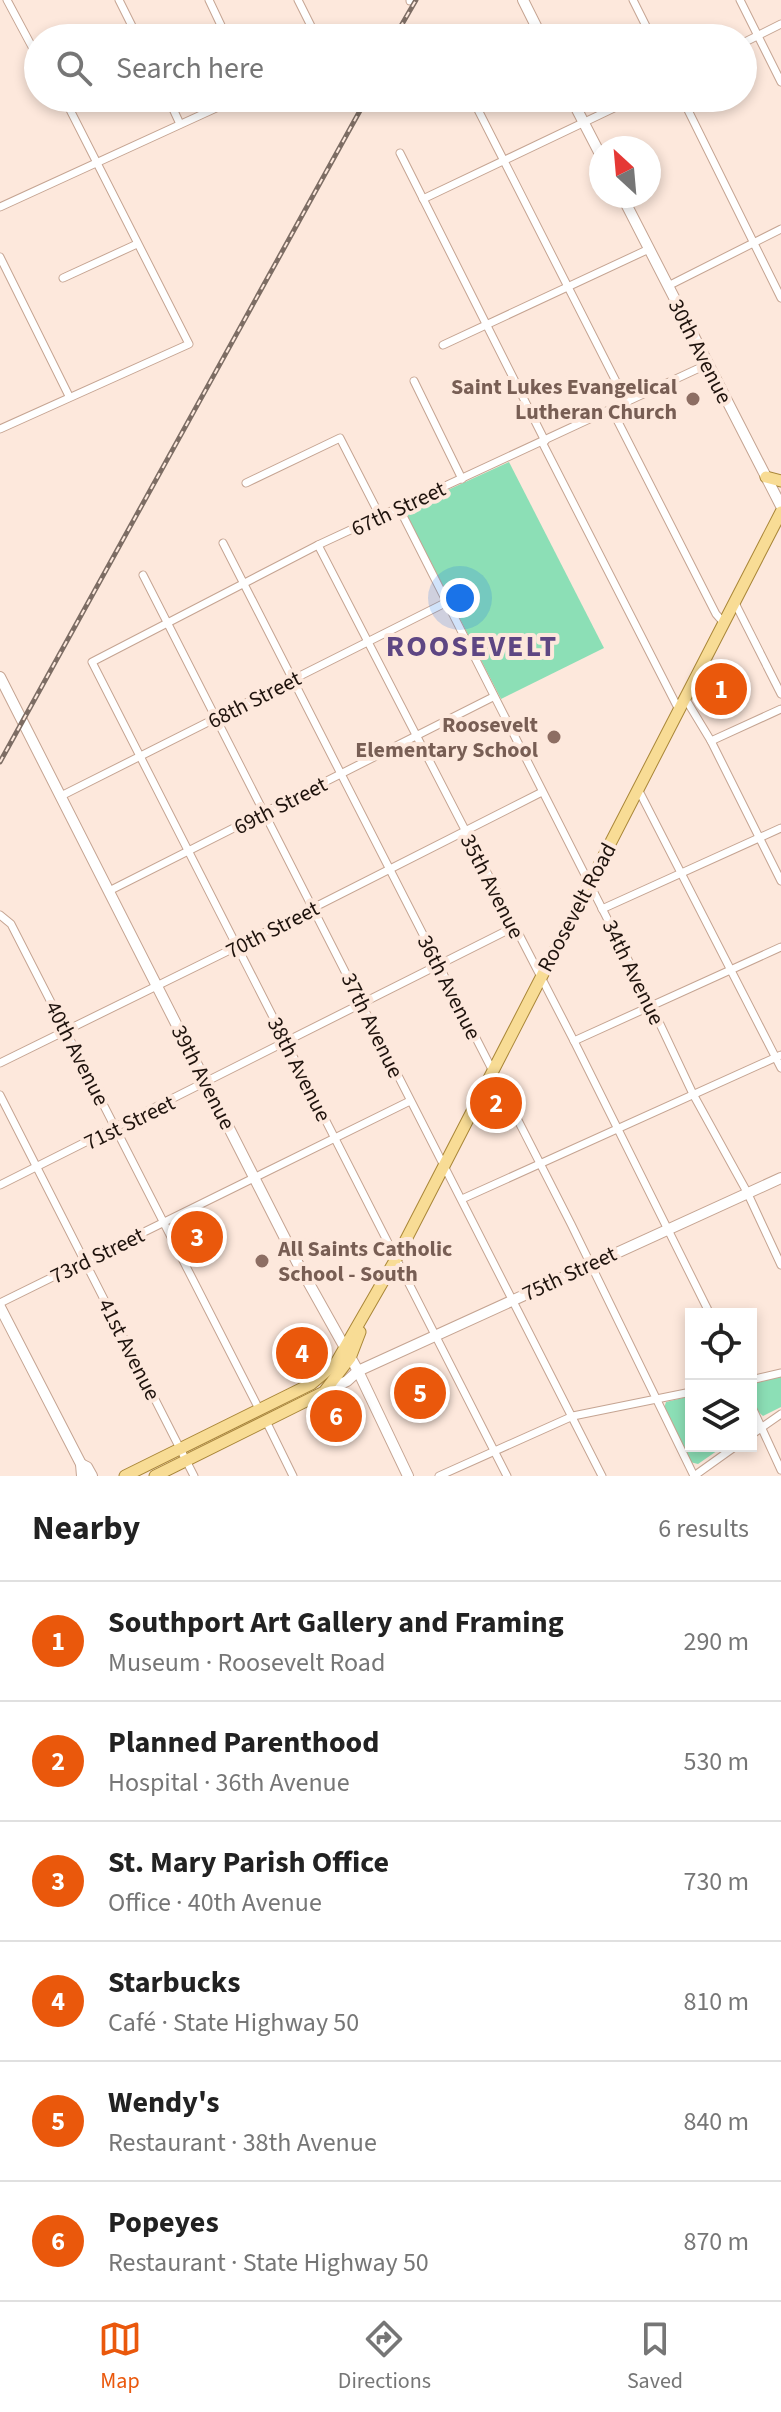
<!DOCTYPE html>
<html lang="en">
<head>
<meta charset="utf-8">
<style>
	body { margin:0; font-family:"Source Sans 3",sans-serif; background:#f6f6f6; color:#222 }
	.controls { position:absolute; right:24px; bottom:24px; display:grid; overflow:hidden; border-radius:0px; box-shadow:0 4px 12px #0003 }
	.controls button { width:72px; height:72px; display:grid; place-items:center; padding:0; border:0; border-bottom:2px solid #e0e0e0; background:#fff; color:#222; font:40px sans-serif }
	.compass { position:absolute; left:589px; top:136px; width:72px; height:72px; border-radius:50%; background:#fff; box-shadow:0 4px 12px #0003; rotate:334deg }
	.you { position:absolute; left:460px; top:598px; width:28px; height:28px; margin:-20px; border:6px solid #fff; border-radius:50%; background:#1a73e8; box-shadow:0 0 0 12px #1a73e833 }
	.badge { display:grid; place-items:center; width:52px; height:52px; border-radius:50%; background:#ea580c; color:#fff; font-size:26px; font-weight:700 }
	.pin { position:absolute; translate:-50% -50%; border:4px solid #fff; box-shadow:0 2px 8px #0006 }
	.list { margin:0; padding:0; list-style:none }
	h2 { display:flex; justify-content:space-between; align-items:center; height:104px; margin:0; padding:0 32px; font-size:34px }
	h2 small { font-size:26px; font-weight:400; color:#767676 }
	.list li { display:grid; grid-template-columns:52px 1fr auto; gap:24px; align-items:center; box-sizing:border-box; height:120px; padding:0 32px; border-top:2px solid #e0e0e0 }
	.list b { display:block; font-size:30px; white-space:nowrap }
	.list p { margin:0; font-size:26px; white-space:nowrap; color:#767676 }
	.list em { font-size:26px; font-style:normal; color:#767676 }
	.icon { flex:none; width:44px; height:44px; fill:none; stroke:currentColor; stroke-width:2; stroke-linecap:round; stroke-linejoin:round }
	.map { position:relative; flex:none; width:781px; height:1476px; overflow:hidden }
	.search { position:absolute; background:#fff; box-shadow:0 4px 12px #0003; left:24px; right:24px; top:24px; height:88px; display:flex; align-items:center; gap:20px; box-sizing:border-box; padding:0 28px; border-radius:44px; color:#767676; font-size:30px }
	.sheet { height:824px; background:#fff }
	nav { display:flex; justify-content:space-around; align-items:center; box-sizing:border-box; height:112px; border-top:2px solid #e0e0e0; background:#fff; font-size:22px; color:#767676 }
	nav a { display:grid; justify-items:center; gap:4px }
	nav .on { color:#ea580c }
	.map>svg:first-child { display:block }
	.green { fill:#8cdfb6 }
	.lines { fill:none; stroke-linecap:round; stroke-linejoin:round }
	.street-casing { stroke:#c5a492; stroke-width:9 }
	.secondary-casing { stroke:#c5a492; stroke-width:12 }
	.primary-casing { stroke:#a98638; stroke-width:13 }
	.street { stroke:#fff; stroke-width:7 }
	.secondary { stroke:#fff; stroke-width:10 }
	.primary { stroke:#f8dc95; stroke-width:11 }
	.rail-casing { stroke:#7d6d64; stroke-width:5 }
	.rail { stroke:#fde8dc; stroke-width:2; stroke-dasharray:6; stroke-linecap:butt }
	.education-dot { fill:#8d6e63; stroke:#fde8dc; stroke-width:3 }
	.labels { text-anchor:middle; stroke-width:8; stroke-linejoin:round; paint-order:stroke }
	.street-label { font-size:22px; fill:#1f130d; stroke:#fde8dc }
	.education-label { font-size:22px; font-weight:bold; fill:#785e54; stroke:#fde8dc; text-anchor:end }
	.district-label { font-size:30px; font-weight:bold; letter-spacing:2px; fill:#5e4683; stroke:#fde8dc }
</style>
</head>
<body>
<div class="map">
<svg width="781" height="1476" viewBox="0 0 781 1476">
	<rect width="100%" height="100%" fill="#fde8dc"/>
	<g class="green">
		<polygon points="509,462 604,648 501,699 404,510"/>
		<path d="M781,1376V1407L763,1416C753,1409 751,1395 751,1383Z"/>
		<polygon points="691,1396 691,1446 724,1446 698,1464 690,1462 664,1408 666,1402"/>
	</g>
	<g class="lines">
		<g class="street-casing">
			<g id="street">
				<polyline points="7,0 38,58"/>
				<polyline points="119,0 138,38"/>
				<polyline points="209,0 227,38"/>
				<polyline points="298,0 317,38"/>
				<polyline points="410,0 410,1"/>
				<polyline points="633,0 652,38"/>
				<polyline points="740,0 781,82"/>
				<polyline points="743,43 781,24"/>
				<polyline points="168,98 180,124"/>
				<polyline points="346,98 349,104"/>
				<polyline points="472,98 627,403"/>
				<polyline points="682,98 781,298"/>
				<polyline points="400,153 545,441"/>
				<polyline points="423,199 635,98"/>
				<polyline points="0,207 238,98"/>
				<polyline points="0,257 69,396"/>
				<polyline points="63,278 137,244"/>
				<polyline points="668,286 781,229"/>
				<polyline points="443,345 649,249"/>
				<polyline points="414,381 462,479"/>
				<polyline points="612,410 716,614 723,622"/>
				<polyline points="0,429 189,344 64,98"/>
				<polyline points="542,442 679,710"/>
				<polyline points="246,483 340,438 380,516"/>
				<polyline points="399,508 651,1005 693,1094 747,1192 781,1265"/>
				<polyline points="223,543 571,1224 694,1476"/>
				<polyline points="318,545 574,1041 710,1314"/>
				<polyline points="143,575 602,1476"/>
				<polyline points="734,601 781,694"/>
				<polyline points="685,698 711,741 781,881"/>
				<polyline points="711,741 781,709"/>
				<polyline points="638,789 781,1068"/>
				<polyline points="61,796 447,602"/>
				<polyline points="109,891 493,697"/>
				<polyline points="602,909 781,828"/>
				<polyline points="0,915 11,924 259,1409"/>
				<polyline points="574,1041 781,947"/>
				<polyline points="0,1063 238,946 542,792"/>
				<polyline points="0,1095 194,1476"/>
				<polyline points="0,1185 514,927"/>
				<polyline points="462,1199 781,1055"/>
				<polyline points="0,1303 410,1101"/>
				<polyline points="751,1380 781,1373"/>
				<polyline points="751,1405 781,1470"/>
				<polyline points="266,1421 293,1476"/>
				<polyline points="751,1435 781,1414"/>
				<polyline points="439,1476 573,1416 691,1392"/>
				<polyline points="507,1476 92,662 318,545 708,364"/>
				<polyline points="694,1476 736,1446"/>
			</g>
		</g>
		<g class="secondary-casing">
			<g id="secondary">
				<polyline points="523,0 542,38"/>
				<polyline points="571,98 601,156"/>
				<polyline points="622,196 781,506"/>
				<polyline points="0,677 297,1262 358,1371 408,1476"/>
				<polyline points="0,1307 81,1464 82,1476"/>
				<polyline points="324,1392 347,1381 358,1371 781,1178"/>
				<polyline points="81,1464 87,1467 92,1476"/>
			</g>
		</g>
		<g class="primary-casing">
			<g id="primary">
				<polyline points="766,477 781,481"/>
				<polyline points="125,1476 311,1384 336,1363 397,1257 781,512"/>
				<polyline points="155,1476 324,1392 350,1358 360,1332"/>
			</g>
		</g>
		<use href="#street" class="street"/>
		<use href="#secondary" class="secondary"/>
		<use href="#primary" class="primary"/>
		<g class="rail-casing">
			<g id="rail">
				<polyline points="394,38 416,0"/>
				<polyline points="0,762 367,98"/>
			</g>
		</g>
		<use href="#rail" class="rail"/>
	</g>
	<g class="education-dot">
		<circle cx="693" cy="399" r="8"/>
		<circle cx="554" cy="737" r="8"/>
		<circle cx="262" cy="1261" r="8"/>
	</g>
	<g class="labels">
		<g class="street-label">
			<text transform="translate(701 351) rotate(63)" y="8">30th Avenue</text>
			<text transform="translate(398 508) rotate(-25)" y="8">67th Street</text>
			<text transform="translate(254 699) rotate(-27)" y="8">68th Street</text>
			<text transform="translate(280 805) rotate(-27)" y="8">69th Street</text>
			<text transform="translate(493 886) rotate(63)" y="8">35th Avenue</text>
			<text transform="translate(576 907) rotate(-62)" y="8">Roosevelt Road</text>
			<text transform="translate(272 929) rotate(-27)" y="8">70th Street</text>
			<text transform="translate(634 972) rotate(64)" y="8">34th Avenue</text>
			<text transform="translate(450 987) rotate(63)" y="8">36th Avenue</text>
			<text transform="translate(373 1025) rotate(64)" y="8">37th Avenue</text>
			<text transform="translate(78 1053) rotate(63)" y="8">40th Avenue</text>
			<text transform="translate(300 1069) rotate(63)" y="8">38th Avenue</text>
			<text transform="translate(204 1077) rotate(63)" y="8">39th Avenue</text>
			<text transform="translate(129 1122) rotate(-26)" y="8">71st Street</text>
			<text transform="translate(97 1255) rotate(-26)" y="8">73rd Street</text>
			<text transform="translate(569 1273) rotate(-25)" y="8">75th Street</text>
			<text transform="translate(130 1349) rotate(63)" y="8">41st Avenue</text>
		</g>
		<g class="education-label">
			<text x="677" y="394">Saint Lukes Evangelical<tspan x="677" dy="25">Lutheran Church</tspan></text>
			<text x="538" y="732">Roosevelt<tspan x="538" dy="25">Elementary School</tspan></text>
			<text x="278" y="1256" text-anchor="start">All Saints Catholic<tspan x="278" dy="25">School - South</tspan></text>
		</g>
		<g class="district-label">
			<text x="472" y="656">ROOSEVELT</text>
		</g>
	</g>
</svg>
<div class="controls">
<button><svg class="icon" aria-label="locate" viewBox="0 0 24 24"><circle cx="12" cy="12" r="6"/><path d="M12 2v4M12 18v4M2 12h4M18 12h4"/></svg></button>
<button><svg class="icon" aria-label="layers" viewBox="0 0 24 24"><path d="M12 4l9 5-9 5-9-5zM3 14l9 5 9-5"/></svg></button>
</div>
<svg class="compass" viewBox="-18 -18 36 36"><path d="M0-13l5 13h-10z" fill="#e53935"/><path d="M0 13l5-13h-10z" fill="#767676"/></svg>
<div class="you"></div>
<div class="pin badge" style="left:721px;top:689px">1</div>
<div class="pin badge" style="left:496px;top:1103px">2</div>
<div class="pin badge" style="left:197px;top:1237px">3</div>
<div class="pin badge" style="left:302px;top:1353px">4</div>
<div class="pin badge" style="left:420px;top:1393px">5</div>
<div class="pin badge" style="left:336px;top:1416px">6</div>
<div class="search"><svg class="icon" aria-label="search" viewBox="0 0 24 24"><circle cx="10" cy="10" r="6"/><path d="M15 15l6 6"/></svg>Search here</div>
</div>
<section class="sheet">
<h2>Nearby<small>6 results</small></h2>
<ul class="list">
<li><span class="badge">1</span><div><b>Southport Art Gallery and Framing</b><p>Museum · Roosevelt Road</p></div><em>290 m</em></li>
<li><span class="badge">2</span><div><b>Planned Parenthood</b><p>Hospital · 36th Avenue</p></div><em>530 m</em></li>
<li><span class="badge">3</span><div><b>St. Mary Parish Office</b><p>Office · 40th Avenue</p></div><em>730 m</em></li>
<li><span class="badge">4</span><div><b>Starbucks</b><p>Café · State Highway 50</p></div><em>810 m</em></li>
<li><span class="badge">5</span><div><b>Wendy's</b><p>Restaurant · 38th Avenue</p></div><em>840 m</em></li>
<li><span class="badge">6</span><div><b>Popeyes</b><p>Restaurant · State Highway 50</p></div><em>870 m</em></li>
</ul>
</section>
<nav>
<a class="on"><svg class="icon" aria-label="map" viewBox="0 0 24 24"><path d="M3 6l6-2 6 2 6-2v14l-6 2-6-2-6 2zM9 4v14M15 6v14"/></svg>Map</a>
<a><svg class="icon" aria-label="directions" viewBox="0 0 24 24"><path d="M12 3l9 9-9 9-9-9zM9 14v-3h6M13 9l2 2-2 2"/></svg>Directions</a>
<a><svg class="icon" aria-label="saved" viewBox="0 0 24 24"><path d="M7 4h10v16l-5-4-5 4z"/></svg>Saved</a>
</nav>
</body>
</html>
